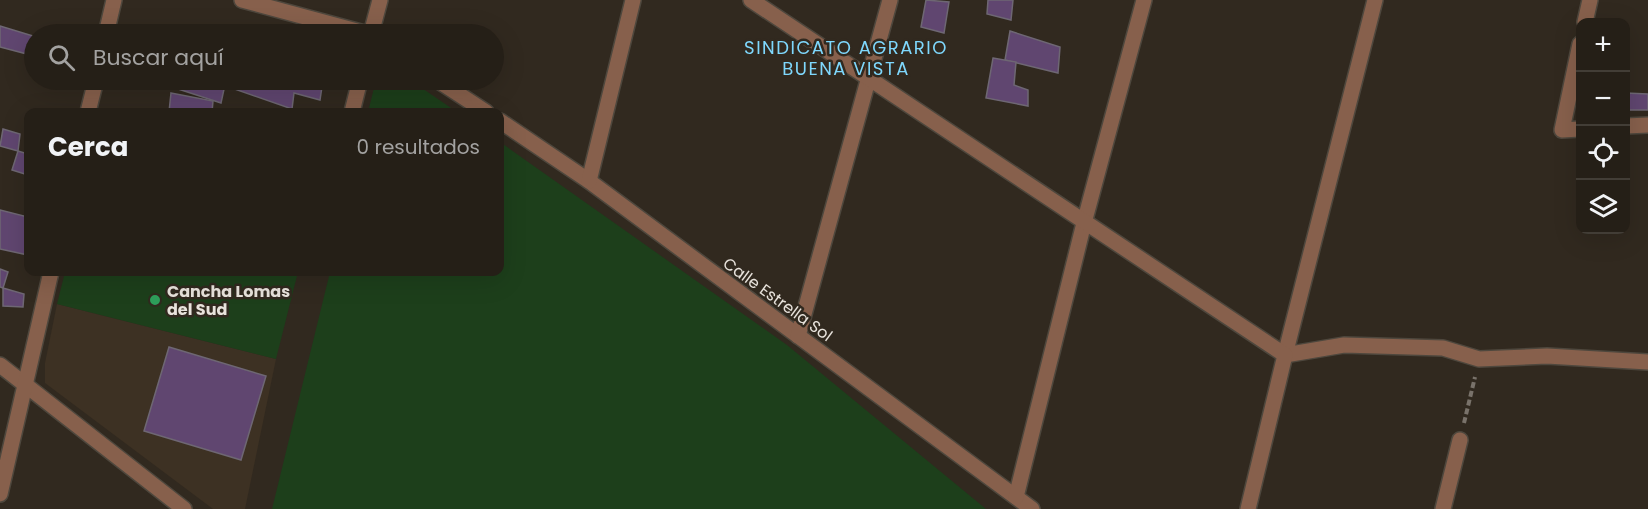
<!DOCTYPE html>
<html lang="es">
<head>
<meta charset="utf-8">
<style>
	body { margin:0; font-family:Poppins,sans-serif; background:#2d2720; color:#f1f3f6 }
	.controls { position:absolute; right:18px; top:18px; display:grid; overflow:hidden; border-radius:12px; box-shadow:0 6px 24px #0002 }
	.controls button { width:54px; height:54px; display:grid; place-items:center; padding:0; border:0; border-bottom:2px solid #423d36; background:#251f17; color:#f1f3f6; font:30px sans-serif }
	.list { margin:0; padding:0; list-style:none }
	h2 { display:flex; justify-content:space-between; align-items:center; height:78px; margin:0; padding:0 24px; font-size:26px }
	h2 small { font-size:20px; font-weight:400; color:#a3a2a1 }
	.icon { flex:none; width:33px; height:33px; fill:none; stroke:currentColor; stroke-width:2; stroke-linecap:round; stroke-linejoin:round }
	.map { position:relative; flex:none; width:1648px; height:509px; overflow:hidden }
	.search { position:absolute; background:#251f17; box-shadow:0 6px 24px #0002; left:24px; top:24px; width:480px; height:66px; display:flex; align-items:center; gap:15px; box-sizing:border-box; padding:0 21px; border-radius:33px; color:#a3a2a1; font-size:22px }
	.panel { position:absolute; background:#251f17; box-shadow:0 6px 24px #0002; left:24px; top:108px; width:480px; height:168px; border-radius:12px }
	.map>svg:first-child { display:block }
	.built { fill:#3d3123 }
	.green { fill:#1d3f1b }
	.building { fill:#604670; stroke:#6e6773; stroke-width:1.5 }
	.lines { fill:none; stroke-linecap:round; stroke-linejoin:round }
	.minor-casing { stroke:#4e473d; stroke-width:18 }
	.tertiary-casing { stroke:#4e473d; stroke-width:18 }
	.path { stroke:#79726a; stroke-width:4; stroke-dasharray:6 3; stroke-linecap:butt }
	.minor { stroke:#87604c; stroke-width:15 }
	.tertiary { stroke:#87604c; stroke-width:15 }
	.leisure-dot { fill:#2e9e5b; stroke:#31291f; stroke-width:2 }
	.labels { text-anchor:middle; stroke-width:5; stroke-linejoin:round; paint-order:stroke }
	.poi-label { font-size:16px; font-weight:bold; fill:#e8e3dc; stroke:#31291f; text-anchor:start }
	.street-label { font-size:16px; fill:#e8e3dc; stroke:#31291f }
	.neighbourhood-label { font-size:18px; letter-spacing:1.5px; fill:#7fd8fd; stroke:#31291f }
</style>
</head>
<body>
<div class="map">
<svg width="1648" height="509" viewBox="0 0 1648 509">
	<rect width="100%" height="100%" fill="#31291f"/>
	<polygon class="built" points="57,304 276,359 245,509 213,509 45,383 45,363"/>
	<g class="green">
		<polygon points="376,80 410,80 457,112 368,112"/>
		<polygon points="500,142 787,345 986,509 272,509 330,272 500,272"/>
		<polygon points="65,272 298,272 276,359 57,304"/>
	</g>
	<g class="building">
		<polygon points="926,0 949,2 944,33 921,27"/>
		<polygon points="988,0 1013,0 1011,20 987,14"/>
		<polygon points="0,26 33,36 27,54 0,47"/>
		<polygon points="1010,31 1060,47 1058,73 1005,60"/>
		<polygon points="993,58 1016,62 1014,85 1028,90 1028,106 986,98"/>
		<polygon points="171,80 226,80 221,103 169,86"/>
		<polygon points="231,80 323,80 320,100 294,93 292,109 229,87"/>
		<polygon points="171,93 213,101 212,112 169,112"/>
		<polygon points="1626,93 1648,94 1648,110 1626,110"/>
		<polygon points="3,129 20,134 18,151 0,146"/>
		<polygon points="18,151 28,154 28,175 12,170"/>
		<polygon points="0,210 28,217 28,255 0,249"/>
		<polygon points="0,269 8,272 3,288 0,287"/>
		<polygon points="3,288 24,294 23,307 3,306"/>
		<polygon points="169,347 266,376 241,460 144,431"/>
	</g>
	<g class="lines">
		<g class="minor-casing">
			<g id="minor">
				<polyline points="242,0 368,34"/>
				<polyline points="1375,0 1285,355 1344,345 1443,348 1479,359 1547,356 1648,362"/>
				<polyline points="1585,22 1590,0"/>
				<polyline points="106,34 114,0"/>
				<polyline points="371,34 380,0"/>
				<polyline points="1580,44 1562,130 1580,129"/>
				<polyline points="437,80 486,112"/>
				<polyline points="88,112 96,80"/>
				<polyline points="352,112 360,80"/>
				<polyline points="500,121 589,181 1032,509"/>
				<polyline points="1626,126 1648,125"/>
				<polyline points="589,181 633,0"/>
				<polyline points="798,336 890,0"/>
				<polyline points="0,365 184,509"/>
				<polyline points="0,494 51,272"/>
				<polyline points="1016,497 1084,223 1144,0"/>
				<polyline points="1443,509 1460,440"/>
			</g>
		</g>
		<g class="tertiary-casing">
			<polyline id="tertiary" points="751,0 1285,355 1248,509"/>
		</g>
		<polyline class="path" points="1464,423 1475,377"/>
		<use href="#minor" class="minor"/>
		<use href="#tertiary" class="tertiary"/>
	</g>
	<circle class="leisure-dot" cx="155" cy="300" r="6"/>
	<g class="labels">
		<g class="poi-label">
			<text x="167" y="297">Cancha Lomas<tspan x="167" dy="18">del Sud</tspan></text>
		</g>
		<g class="street-label">
			<text transform="translate(778 299) rotate(36)" y="6">Calle Estrella Sol</text>
		</g>
		<g class="neighbourhood-label">
			<text x="846" y="54">SINDICATO AGRARIO<tspan x="846" dy="21">BUENA VISTA</tspan></text>
		</g>
	</g>
</svg>
<div class="controls">
<button>+</button>
<button>−</button>
<button><svg class="icon" aria-label="locate" viewBox="0 0 24 24"><circle cx="12" cy="12" r="6"/><path d="M12 2v4M12 18v4M2 12h4M18 12h4"/></svg></button>
<button><svg class="icon" aria-label="layers" viewBox="0 0 24 24"><path d="M12 4l9 5-9 5-9-5zM3 14l9 5 9-5"/></svg></button>
</div>
<div class="search"><svg class="icon" aria-label="search" viewBox="0 0 24 24"><circle cx="10" cy="10" r="6"/><path d="M15 15l6 6"/></svg>Buscar aquí</div>
<section class="panel">
<h2>Cerca<small>0 resultados</small></h2>
<ul class="list">
</ul>
</section>
</div>
</body>
</html>
